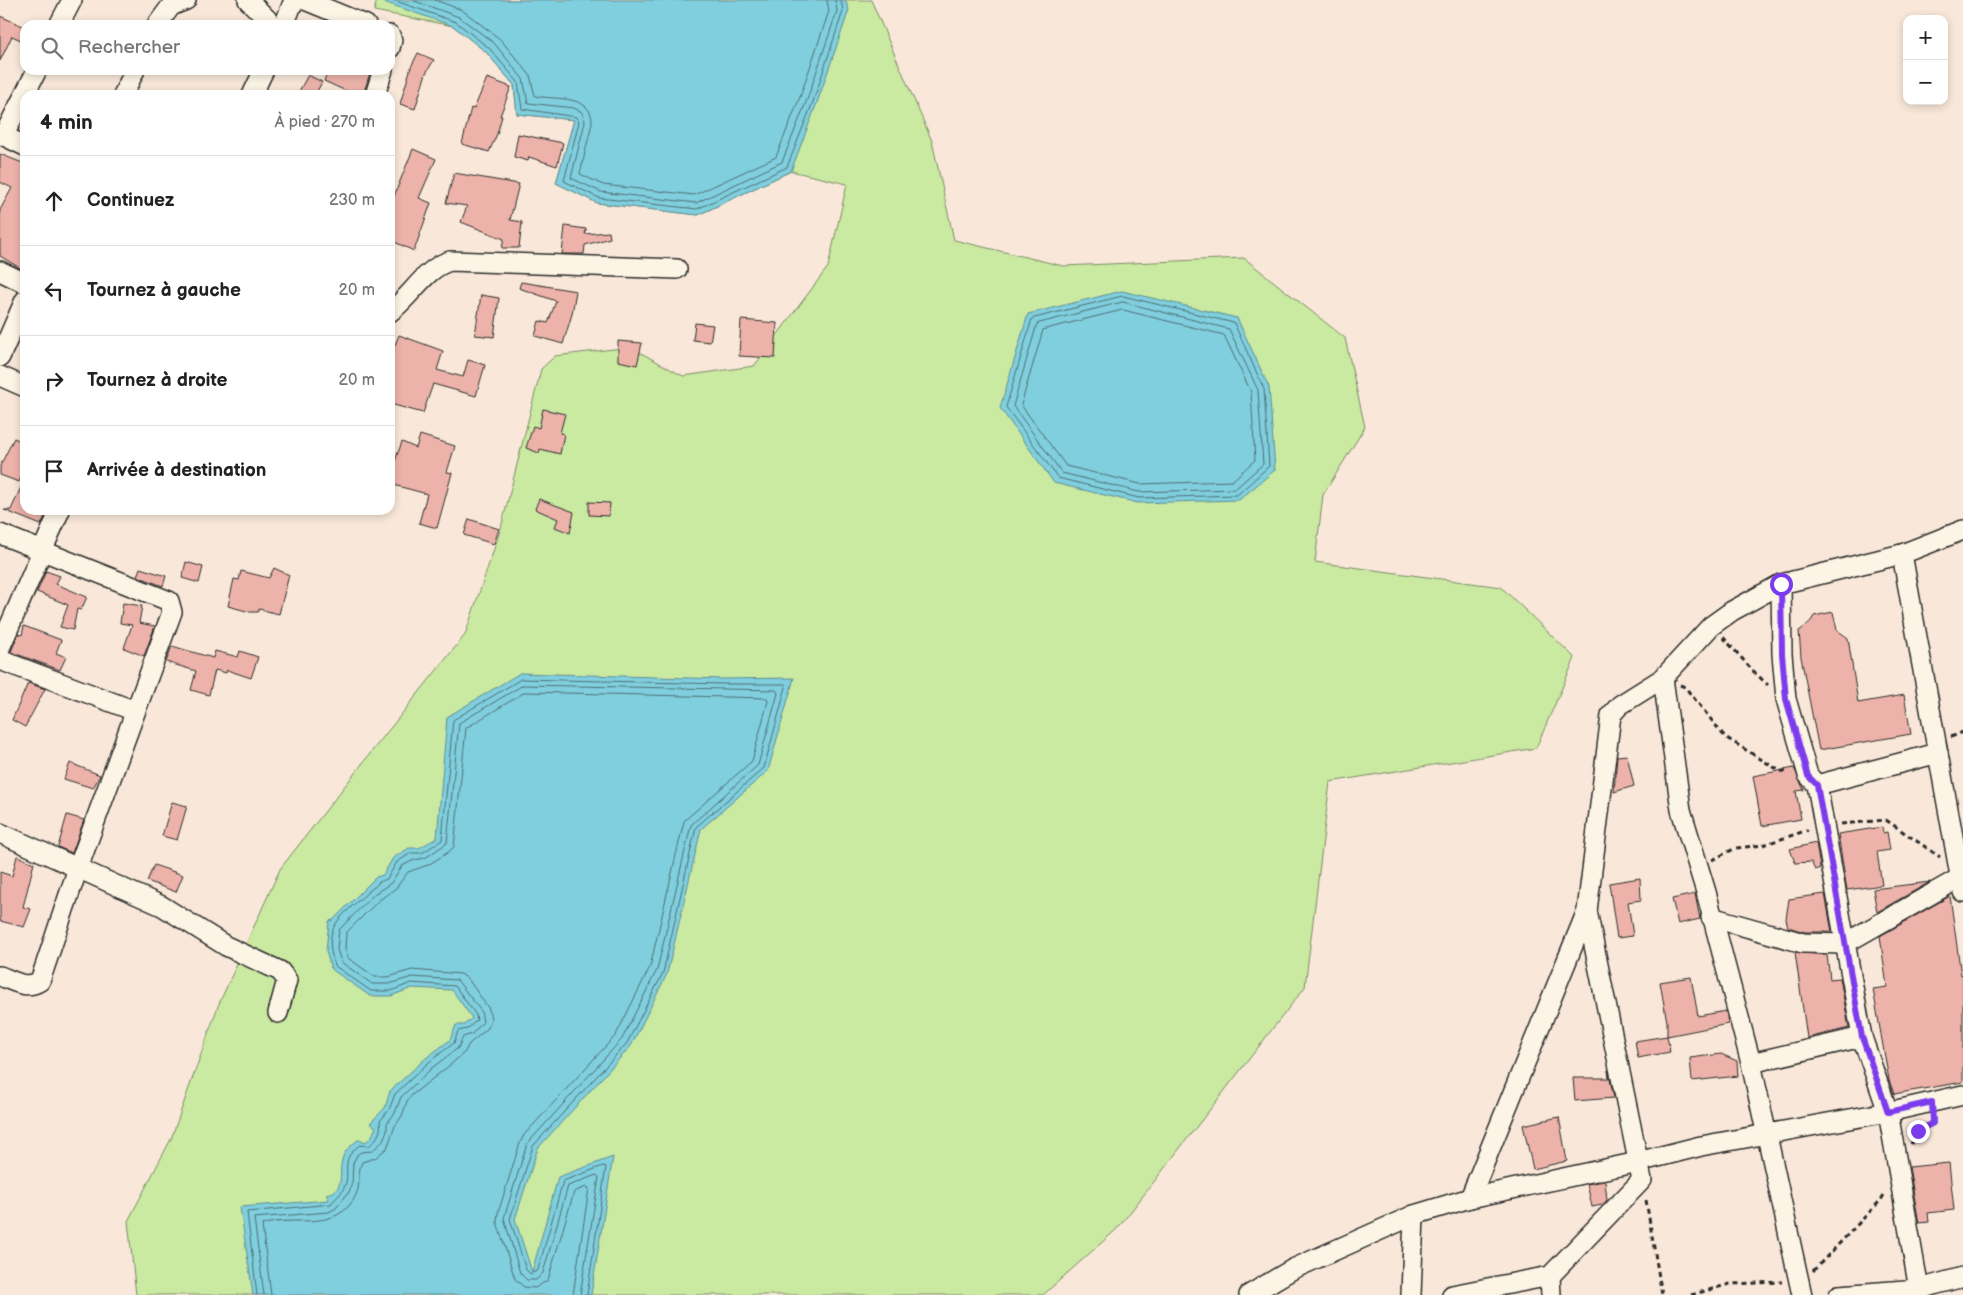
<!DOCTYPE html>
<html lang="fr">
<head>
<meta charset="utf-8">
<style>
	body { margin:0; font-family:"Balsamiq Sans",sans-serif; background:#f6f6f6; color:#222 }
	.controls { position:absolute; right:15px; top:15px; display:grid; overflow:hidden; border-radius:10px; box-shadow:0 2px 8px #0003 }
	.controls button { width:45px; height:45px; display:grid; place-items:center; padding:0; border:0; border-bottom:1px solid #e0e0e0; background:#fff; color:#222; font:25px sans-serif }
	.stop { position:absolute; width:15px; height:15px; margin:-11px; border:4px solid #7c3aed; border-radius:50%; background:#fff }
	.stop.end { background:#7c3aed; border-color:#fff; box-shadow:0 1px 5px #0008 }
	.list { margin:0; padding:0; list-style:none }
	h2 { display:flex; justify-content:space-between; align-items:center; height:65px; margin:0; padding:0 20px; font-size:21px }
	h2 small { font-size:16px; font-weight:400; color:#767676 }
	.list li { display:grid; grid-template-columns:32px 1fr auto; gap:15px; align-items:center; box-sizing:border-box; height:90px; padding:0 20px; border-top:1px solid #e0e0e0 }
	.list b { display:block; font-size:19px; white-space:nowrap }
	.list em { font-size:16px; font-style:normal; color:#767676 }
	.icon { flex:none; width:28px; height:28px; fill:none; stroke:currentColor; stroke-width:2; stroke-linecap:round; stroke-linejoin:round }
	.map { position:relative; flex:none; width:1963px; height:1295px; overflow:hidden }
	.search { position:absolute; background:#fff; box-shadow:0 2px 8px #0003; left:20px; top:20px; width:375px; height:55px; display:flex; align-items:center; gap:12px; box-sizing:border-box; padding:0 18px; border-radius:15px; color:#767676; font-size:19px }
	.panel { position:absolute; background:#fff; box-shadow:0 2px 8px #0003; left:20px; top:90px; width:375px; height:425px; border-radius:15px }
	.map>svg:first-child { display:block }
	.green { fill:#cae9a1; stroke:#7a8a66 }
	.water { fill:#80cfde; stroke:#5e8d96 }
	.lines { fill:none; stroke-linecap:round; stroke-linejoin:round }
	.shore { stroke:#4d6d73; stroke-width:1 }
	.building { fill:#edb3aa; stroke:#2b2b2b }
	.minor-casing { stroke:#2b2b2b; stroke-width:22 }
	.path { stroke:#2b2b2b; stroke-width:3; stroke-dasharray:5 4; stroke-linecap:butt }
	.minor { stroke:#fcf5e5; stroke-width:19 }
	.route { stroke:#7c3aed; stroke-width:6 }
</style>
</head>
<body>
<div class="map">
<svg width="1963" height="1295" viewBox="0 0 1963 1295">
	<rect width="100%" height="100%" fill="#f9e8d9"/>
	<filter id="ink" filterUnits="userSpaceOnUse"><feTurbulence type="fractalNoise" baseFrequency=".02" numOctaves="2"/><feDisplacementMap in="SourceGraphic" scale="10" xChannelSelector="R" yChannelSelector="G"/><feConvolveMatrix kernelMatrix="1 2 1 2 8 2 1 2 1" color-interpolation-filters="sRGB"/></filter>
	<g filter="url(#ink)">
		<polygon class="green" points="377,0 871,0 932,141 954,240 1063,266 1244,258 1345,338 1365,427 1323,495 1315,562 1501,587 1575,658 1536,748 1330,782 1305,987 1118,1228 1043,1295 136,1295 128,1221 171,1139 218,1006 280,869 376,746 465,635 501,528 541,369 555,356 630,347 683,376 754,366 828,267 847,184 791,171 698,215 597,203 556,183 574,120 517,114 514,85 486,52 453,26 374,11"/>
		<g class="water">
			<polygon points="378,0 845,0 849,10 817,103 791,171 698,215 597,203 556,183 574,120 517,114 514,85 486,52 453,26"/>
			<polygon points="1122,291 1237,318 1269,387 1275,470 1239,500 1138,503 1054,483 1000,408 1028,314"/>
			<path d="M520,673L723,679L794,678L768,771L701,829L667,974L631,1046L538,1148L515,1219L532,1272L558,1177L613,1157L591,1295H253L240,1207L329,1200L326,1194C346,1191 338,1174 342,1160C344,1150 352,1145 359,1139L366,1142L372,1136L376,1127L370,1123L385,1108L390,1091L426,1058L450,1040L456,1025H464L472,1018L452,990L412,988L391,996H370L331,969L326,951L329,921L333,920L376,877L383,875L393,858L409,848H419L437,838L447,717Z"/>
		</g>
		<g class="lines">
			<g class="shore">
				<polyline points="393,0 456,22 489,48 518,82 522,109 577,117 579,122 564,181 599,198 697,209 787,167 813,102 843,11 841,0"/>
				<polyline points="412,0 459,17 494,43 523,79 528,103 574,108 582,112 585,122 571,178 601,192 696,203 782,162 807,100 837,11 835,0"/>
				<path d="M435,0L462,10L500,39L530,75L535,96C555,100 593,94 592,123L580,174L603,185L694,195L776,157L800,97L829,11L827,0"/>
				<polygon points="1123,296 1234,323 1264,389 1269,466 1237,495 1139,498 1058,478 1006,407 1032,319"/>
				<polygon points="1123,302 1229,329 1258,390 1263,464 1235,489 1139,492 1062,473 1013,406 1037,324"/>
				<polygon points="1123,310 1224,335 1251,392 1255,460 1232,481 1140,484 1066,466 1021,405 1043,330"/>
				<path d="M257,1295L247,1212L331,1204C335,1198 341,1195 344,1188C352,1172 338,1160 360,1145L369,1146C377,1139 382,1132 380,1121L389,1110L395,1094L429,1062L454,1043L458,1031L467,1029L477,1020L476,1015L455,986L411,983L391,991H371L335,966C321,926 341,917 368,892C372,888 376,887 379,882L387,879L397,862L411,853H422L442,840L453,720L521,679L723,684H785L786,687L764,768L696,827L663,973L627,1043L533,1146L510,1219L526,1270L531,1274L538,1270L563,1181L603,1166L606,1167L587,1295"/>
				<polyline points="264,1295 254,1218 329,1212 336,1208 349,1192 352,1183 353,1163 357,1155 361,1152 372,1151 382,1142 387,1131 387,1123 395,1113 401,1097 433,1067 458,1048 463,1037 472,1034 483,1022 481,1011 457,980 412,977 389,984 372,984 341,962 337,949 339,930 374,894 391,883 402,866 414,860 425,858 447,843 459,723 523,685 776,690 778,693 758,765 691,825 657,970 622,1039 527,1144 504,1218 520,1273 527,1280 536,1280 543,1273 568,1186 596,1175 599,1177 580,1295"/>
				<path d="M271,1295L262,1225C295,1214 337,1234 356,1195C361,1184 357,1172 362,1162L375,1158L387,1148L395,1126L402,1116L407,1101L413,1094L450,1065L465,1052L469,1044L488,1028L491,1019L489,1009L468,979L461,974L412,970L388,977H375L348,958L345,949L346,933L378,901L396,888L408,872L428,865L447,853L454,847L466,728L525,692L767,698L768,701L752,761L684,821L650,967L616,1035L524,1135L520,1143L498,1213L497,1222L515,1279L524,1287L535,1288L548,1280L574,1192L586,1187L589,1188L573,1295"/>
			</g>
		</g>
		<g class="building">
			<polygon points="0,16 25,27 25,42 12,36 0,61"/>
			<polygon points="418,53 434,60 426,73 415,109 400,104 411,67"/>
			<polygon points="328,70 371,70 363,95 355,95 324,81"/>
			<polygon points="308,75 322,82 315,95 297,95"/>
			<polygon points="487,78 511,87 500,116 502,116 497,134 489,152 462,144 471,108 474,109"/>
			<polygon points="518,134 563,143 557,166 529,157 528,161 514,157"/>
			<polygon points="413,149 436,159 419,198 431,203 414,251 390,240 390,206"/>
			<polygon points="0,154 25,164 25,271 0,256 0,210 12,188 0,182"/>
			<polygon points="454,173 519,184 510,220 522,222 519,248 502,248 504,239 461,222 467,206 446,203"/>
			<polygon points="565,226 586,229 585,234 609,232 610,238 585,245 584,254 562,254"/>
			<polygon points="521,282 576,291 572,314 563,344 535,336 539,321 548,323 556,301 519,288"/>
			<polygon points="481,295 499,298 494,337 475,335"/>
			<polygon points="741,320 777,323 775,358 739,356"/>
			<polygon points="695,323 713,325 710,342 693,340"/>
			<polygon points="399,335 443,351 437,370 463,377 468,360 485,365 476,396 433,384 423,413 390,404 390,357"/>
			<polygon points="618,341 642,343 637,365 618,361"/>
			<polygon points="543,409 565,414 560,433 564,434 560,454 540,449 539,453 526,448 533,426 539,428"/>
			<polygon points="420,435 455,446 447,472 452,473 437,528 419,523 427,494 390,484 390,462 394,463 402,442 416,448"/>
			<polygon points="14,438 25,443 25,468 19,482 0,475 0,466"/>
			<polygon points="25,478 25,510 48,510 41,525 4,510 11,510"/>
			<polygon points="539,499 574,512 570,533 555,527 558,519 535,509"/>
			<polygon points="589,502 610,503 609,516 589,515"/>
			<polygon points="469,519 499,529 494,544 464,535"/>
			<polygon points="186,562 203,567 199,583 182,578"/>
			<polygon points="140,568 166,576 163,586 137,576"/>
			<polygon points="274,568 289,575 279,614 259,609 258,612 250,612 228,606 234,579 239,580 241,571 269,578"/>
			<polygon points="46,571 60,576 56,584 87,597 81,610 77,609 73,630 60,627 68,605 37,592"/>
			<polygon points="123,603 142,606 139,623 155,626 144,656 124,648 132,625 120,623"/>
			<polygon points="1833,612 1837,630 1848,638 1858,703 1904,695 1911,734 1819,750 1801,657 1799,631 1809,624 1814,616"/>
			<polygon points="24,626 61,640 56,653 66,657 60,670 11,652 18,634 22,635"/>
			<polygon points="172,646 213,658 215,651 238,657 240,651 258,657 251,678 227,670 226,673 215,670 209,695 191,690 196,671 166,662"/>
			<polygon points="28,683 45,689 25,727 12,720"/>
			<polygon points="1627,755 1634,786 1614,792 1617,756"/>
			<polygon points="70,763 100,775 93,788 64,779"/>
			<polygon points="1794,768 1804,790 1796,791 1801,819 1762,826 1753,776"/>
			<polygon points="172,802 187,806 177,840 162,836"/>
			<polygon points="67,815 84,820 72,853 58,847"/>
			<polygon points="1882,827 1883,833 1887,832 1890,850 1877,852 1882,885 1847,890 1838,834"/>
			<polygon points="1816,843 1820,868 1815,870 1811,862 1795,863 1790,849"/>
			<polygon points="17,856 34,863 23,907 31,909 24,927 0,921 0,872 12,876"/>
			<polygon points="154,865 183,875 176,892 147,881"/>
			<polygon points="1640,878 1641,900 1628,902 1633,936 1617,938 1609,883"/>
			<polygon points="1930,882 1877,912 1873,889"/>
			<polygon points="1695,894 1700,919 1678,924 1672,899"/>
			<polygon points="1825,894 1832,932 1805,932 1788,927 1786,919 1789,899"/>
			<polygon points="1950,896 1961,975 1963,974 1963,1082 1894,1094 1889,1080 1873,989 1887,987 1880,936"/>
			<polygon points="1795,952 1827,955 1830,979 1840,978 1849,1028 1807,1038"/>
			<polygon points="1691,977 1698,1016 1726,1011 1728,1024 1667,1036 1667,1022 1660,982"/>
			<polygon points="1667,1036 1670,1052 1638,1058 1635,1041"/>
			<polygon points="1721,1054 1737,1061 1738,1076 1692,1081 1690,1058"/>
			<polygon points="1608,1070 1614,1098 1575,1101 1573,1078 1609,1078"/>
			<polygon points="1559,1117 1567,1161 1533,1169 1523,1125"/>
			<polygon points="1949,1163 1954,1210 1928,1213 1929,1222 1919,1223 1909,1167"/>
			<polygon points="1605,1181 1607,1200 1602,1205 1592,1207 1587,1184"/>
		</g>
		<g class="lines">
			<g class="minor-casing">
				<g id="minor">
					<polyline points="248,0 273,25"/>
					<polyline points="305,0 366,25"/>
					<polyline points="59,25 72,0"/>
					<polyline points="157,25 171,6 186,0"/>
					<polyline points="284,25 294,0"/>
					<polyline points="390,35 392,40 390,48"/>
					<polyline points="123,95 135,70"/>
					<polyline points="252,95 264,70"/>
					<polyline points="375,95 383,70"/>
					<polyline points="0,134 25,146"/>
					<polyline points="4,135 37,70"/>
					<polyline points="0,271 25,283"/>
					<path d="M390,312C411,297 425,268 450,261L677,269"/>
					<polyline points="0,357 25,300"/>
					<polyline points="0,376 25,387"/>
					<path d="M0,534L169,601L172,612L78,868L40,981C26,990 14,981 0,976"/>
					<polyline points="1902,554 1963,892"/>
					<polyline points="1781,584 1782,654 1786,699 1808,775 1817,785 1862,1037 1888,1112 1920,1295"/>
					<polyline points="0,648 60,510"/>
					<polyline points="0,660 135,711"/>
					<polyline points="1817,785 1938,753"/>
					<polyline points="0,833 162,906 226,946 280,971 287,980 278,1013"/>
					<polyline points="1711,917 1803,943 1844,944 1963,876"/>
					<polyline points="1751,1063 1862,1037"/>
					<polyline points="1470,1198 1587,911 1611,715 1620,705 1663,678"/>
					<polyline points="1550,1276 1551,1295"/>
					<polyline points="1249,1295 1293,1269 1414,1215 1470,1198 1638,1162 1701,1146 1888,1112 1963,1095"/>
					<polyline points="1411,1295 1414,1215"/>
					<polyline points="1452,1295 1550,1276 1642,1180 1587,911"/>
					<polyline points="1802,1295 1751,1063 1706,892 1681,810 1663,678 1711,626 1732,611 1781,584 1902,554 1963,530"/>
					<polyline points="1839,1295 1919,1289 1963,1277"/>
				</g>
			</g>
			<g class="path">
				<polyline points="1723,637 1754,672 1768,685"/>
				<polyline points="1680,685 1685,687 1725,737 1780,771 1789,772"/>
				<polyline points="1951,737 1963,732"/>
				<polyline points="1841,824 1886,820 1940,857"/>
				<polyline points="1712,860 1736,848 1763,845 1808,830"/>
				<polyline points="1911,1144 1918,1131 1933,1123 1933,1118"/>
				<polyline points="1646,1200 1662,1295"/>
				<polyline points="1813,1271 1881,1200 1885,1193"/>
				<polyline points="1691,1295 1730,1284 1782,1282"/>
			</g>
			<use href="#minor" class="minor"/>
		</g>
	</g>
	<g class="lines" filter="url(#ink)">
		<polyline class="route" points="1781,584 1782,654 1786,699 1808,776 1817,785 1862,1037 1888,1112 1932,1102 1933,1123 1918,1131"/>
	</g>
</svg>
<div class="controls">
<button>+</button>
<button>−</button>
</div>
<div class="stop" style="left:1781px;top:584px"></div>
<div class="stop end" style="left:1918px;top:1131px"></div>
<div class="search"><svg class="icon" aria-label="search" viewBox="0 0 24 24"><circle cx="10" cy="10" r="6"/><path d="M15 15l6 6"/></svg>Rechercher</div>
<section class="panel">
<h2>4 min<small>À pied · 270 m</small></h2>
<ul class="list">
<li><svg class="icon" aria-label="ahead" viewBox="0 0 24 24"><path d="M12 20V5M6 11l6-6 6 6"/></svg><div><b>Continuez</b></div><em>230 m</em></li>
<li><svg class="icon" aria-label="left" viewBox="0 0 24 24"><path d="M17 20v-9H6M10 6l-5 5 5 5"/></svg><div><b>Tournez à gauche</b></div><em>20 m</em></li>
<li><svg class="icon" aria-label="right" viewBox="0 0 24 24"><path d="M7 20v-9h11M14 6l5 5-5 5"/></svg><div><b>Tournez à droite</b></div><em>20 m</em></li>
<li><svg class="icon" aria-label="arrive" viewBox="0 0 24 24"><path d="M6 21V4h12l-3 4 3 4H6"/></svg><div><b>Arrivée à destination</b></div></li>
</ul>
</section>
</div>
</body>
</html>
